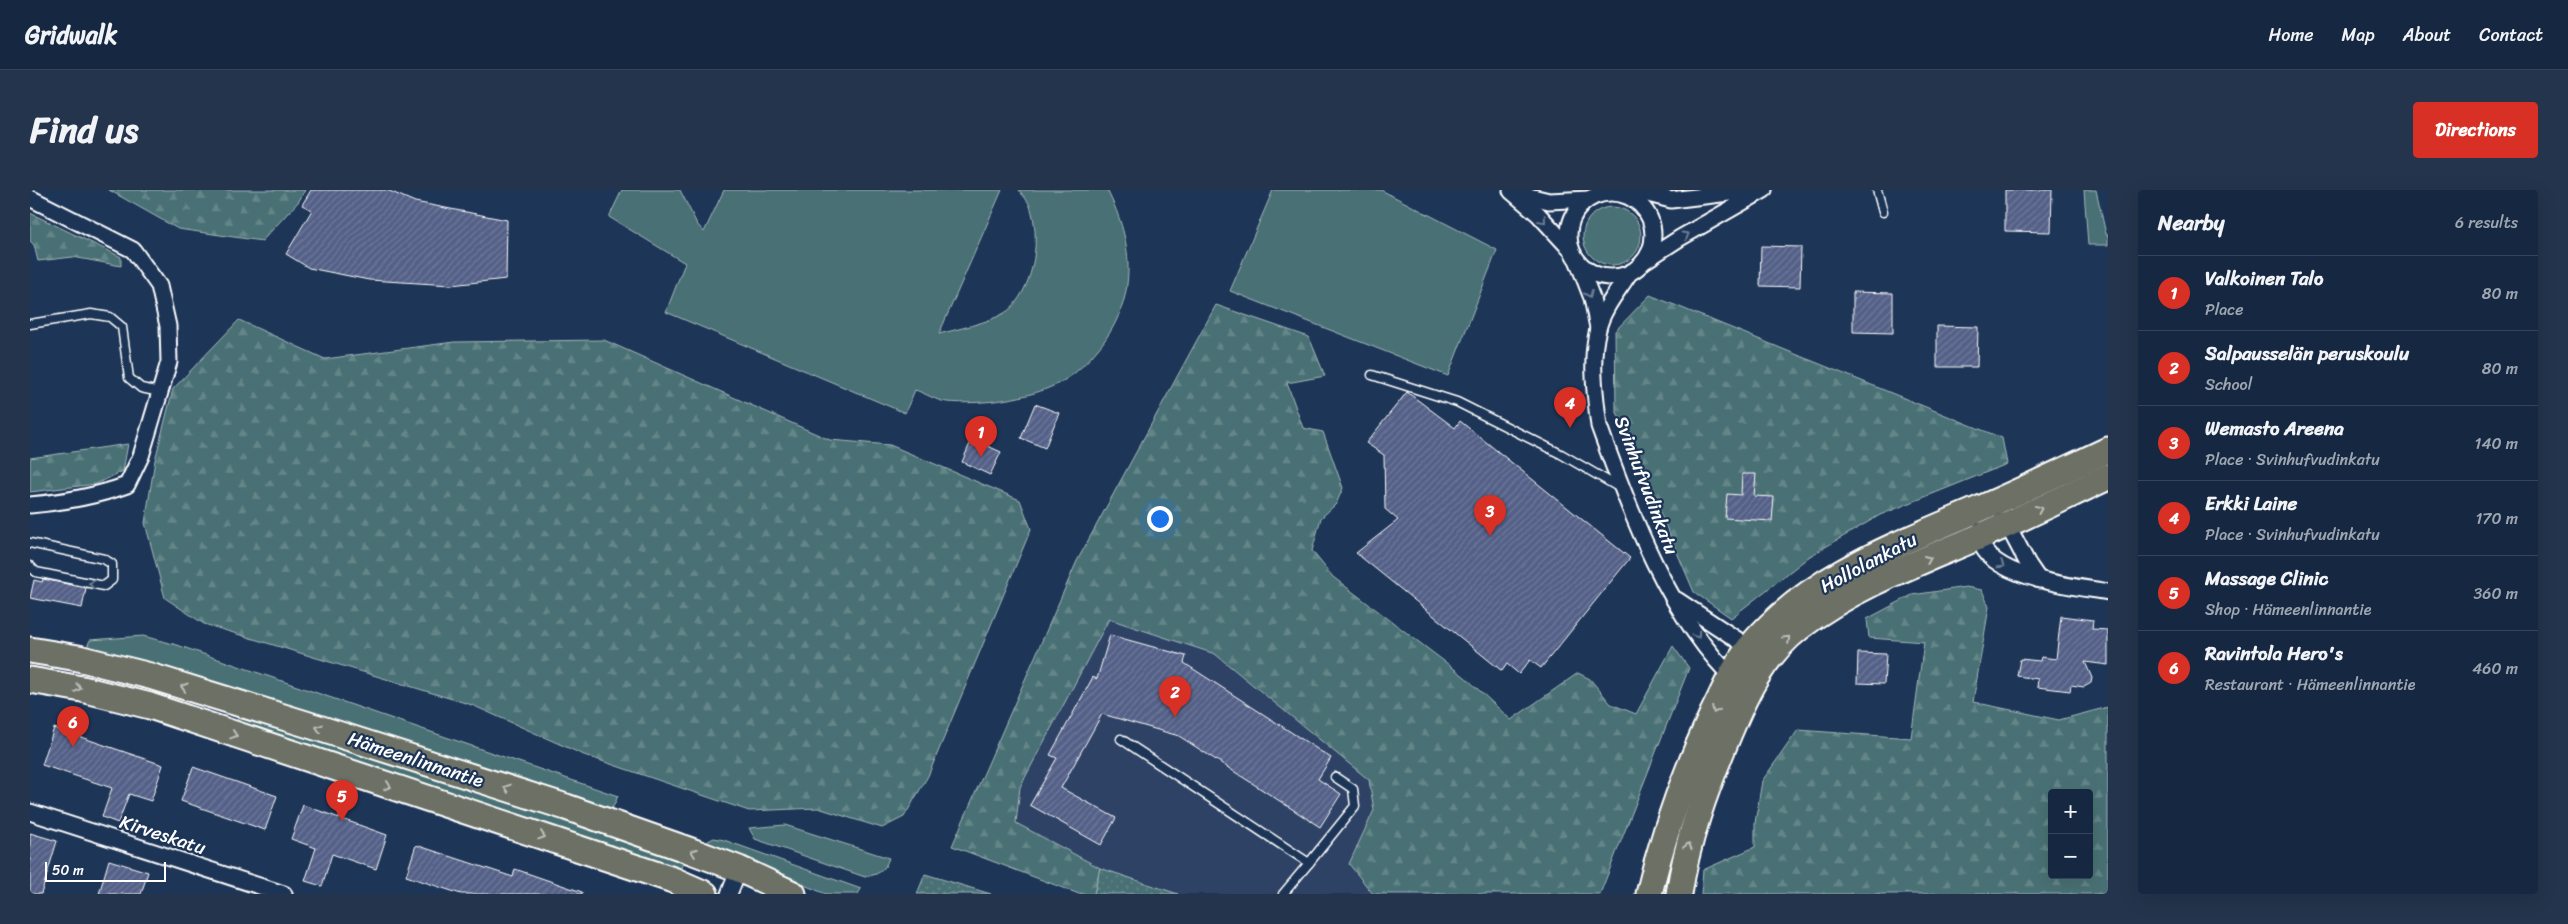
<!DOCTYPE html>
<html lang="en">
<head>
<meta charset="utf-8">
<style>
	body { margin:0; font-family:Sriracha,sans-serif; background:#23344c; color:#f1f3f6 }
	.controls { position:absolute; right:15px; bottom:15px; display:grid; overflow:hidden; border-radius:5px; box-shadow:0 5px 20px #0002 }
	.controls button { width:45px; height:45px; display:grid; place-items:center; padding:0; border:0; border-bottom:1px solid #35445a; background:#162841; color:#f1f3f6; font:25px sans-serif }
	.scale { position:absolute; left:15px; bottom:12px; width:121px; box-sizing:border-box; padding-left:5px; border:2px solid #fff; border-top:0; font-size:14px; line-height:18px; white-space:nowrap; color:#fff; -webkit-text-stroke:4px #1d3557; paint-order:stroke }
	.you { position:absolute; left:1129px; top:328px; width:18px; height:18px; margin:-12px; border:4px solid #fff; border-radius:50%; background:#1a73e8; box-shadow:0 0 0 8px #1a73e833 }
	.badge { display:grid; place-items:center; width:32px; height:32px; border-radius:50%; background:#d93025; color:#fff; font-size:16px; font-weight:700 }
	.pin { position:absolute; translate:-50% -41px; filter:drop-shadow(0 1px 2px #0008) }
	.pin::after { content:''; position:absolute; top:26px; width:18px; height:15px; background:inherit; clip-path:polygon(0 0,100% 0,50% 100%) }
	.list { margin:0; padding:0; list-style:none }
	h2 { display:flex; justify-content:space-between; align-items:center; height:65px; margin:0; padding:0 20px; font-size:21px }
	h2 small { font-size:16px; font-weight:400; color:#9ea6b1 }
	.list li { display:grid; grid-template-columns:32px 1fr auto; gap:15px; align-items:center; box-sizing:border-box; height:75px; padding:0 20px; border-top:1px solid #35445a }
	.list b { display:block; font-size:19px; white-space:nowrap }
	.list p { margin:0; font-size:16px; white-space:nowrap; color:#9ea6b1 }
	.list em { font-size:16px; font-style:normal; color:#9ea6b1 }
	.map { position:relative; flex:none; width:2078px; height:704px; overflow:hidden; border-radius:5px }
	header { display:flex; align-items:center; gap:30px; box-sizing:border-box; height:70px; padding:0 25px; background:#162841; border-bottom:1px solid #35445a }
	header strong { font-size:24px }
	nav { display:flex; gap:28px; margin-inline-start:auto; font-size:18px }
	.intro { display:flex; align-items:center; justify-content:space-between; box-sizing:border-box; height:120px; padding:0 30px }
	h1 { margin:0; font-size:35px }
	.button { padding:12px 22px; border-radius:5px; background:#d93025; color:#fff; font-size:18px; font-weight:700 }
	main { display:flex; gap:30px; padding:0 30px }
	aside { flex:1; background:#162841; border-radius:5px; box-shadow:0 5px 20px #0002 }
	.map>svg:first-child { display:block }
	.built { fill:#2e4266 }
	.grass { fill:#4a7174; stroke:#a4b8ba }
	.forest { fill:url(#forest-firs); stroke:#a4b8ba; fill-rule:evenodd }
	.park { fill:url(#park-dots); stroke:#a4b8ba }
	.building { fill:url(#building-hatch); stroke:#fff }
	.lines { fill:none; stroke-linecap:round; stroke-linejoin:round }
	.service-casing { stroke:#fff; stroke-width:11 }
	.minor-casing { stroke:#fff; stroke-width:19 }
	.primary-casing { stroke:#fff; stroke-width:29 }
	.service { stroke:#1d3557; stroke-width:8 }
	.minor { stroke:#1d3557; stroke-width:15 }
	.primary { stroke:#6c7065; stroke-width:25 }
	.oneway { stroke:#6c7c92 }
	.oneway2 { stroke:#bdbfba }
	.labels { text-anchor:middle; stroke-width:4.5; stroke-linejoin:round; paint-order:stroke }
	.street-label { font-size:19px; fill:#fff; stroke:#1d3557 }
</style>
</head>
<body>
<header>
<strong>Gridwalk</strong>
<nav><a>Home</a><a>Map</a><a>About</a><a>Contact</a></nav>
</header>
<div class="intro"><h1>Find us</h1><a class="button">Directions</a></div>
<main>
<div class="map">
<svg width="2078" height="704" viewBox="0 0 2078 704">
	<defs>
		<pattern id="forest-firs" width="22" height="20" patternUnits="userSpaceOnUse" patternTransform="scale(1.25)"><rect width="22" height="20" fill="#4a7174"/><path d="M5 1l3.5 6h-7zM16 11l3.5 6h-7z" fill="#658689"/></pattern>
		<pattern id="park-dots" width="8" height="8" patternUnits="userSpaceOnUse" patternTransform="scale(1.25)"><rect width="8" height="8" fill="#4a7174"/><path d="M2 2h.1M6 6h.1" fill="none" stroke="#658689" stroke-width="1.8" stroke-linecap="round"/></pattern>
		<pattern id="building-hatch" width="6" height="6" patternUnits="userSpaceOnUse" patternTransform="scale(1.25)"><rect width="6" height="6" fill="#546188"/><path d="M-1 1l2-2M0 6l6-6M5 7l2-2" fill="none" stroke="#6e799a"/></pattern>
	</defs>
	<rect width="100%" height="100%" fill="#1d3557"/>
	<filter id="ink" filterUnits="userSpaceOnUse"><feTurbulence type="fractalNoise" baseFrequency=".02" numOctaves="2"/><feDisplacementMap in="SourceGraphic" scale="10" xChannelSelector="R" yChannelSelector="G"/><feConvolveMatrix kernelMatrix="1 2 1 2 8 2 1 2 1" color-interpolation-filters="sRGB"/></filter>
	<g filter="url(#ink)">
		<polygon class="built" points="1079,429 1185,464 1340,590 1344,620 1319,674 1343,704 1148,704 1070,678 986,634 990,597"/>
		<g class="grass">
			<path d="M592,0H650L667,34L674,42L694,0H972L909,144C927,139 968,131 981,118C1005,93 1011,48 1000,16C998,10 992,5 989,0H1077C1105,54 1108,111 1068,159C1058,171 1045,185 1031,192C1001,209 951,215 917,212C906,211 895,203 885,200L875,223L636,122L655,73L579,27Z"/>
			<polygon points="1243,0 1351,0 1467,60 1418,186 1200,101"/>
			<polygon points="2054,0 2066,0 2076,44 2078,44 2078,55 2058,55"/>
			<circle cx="1582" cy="46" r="29"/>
			<polygon points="113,446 147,455 588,606 582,619 552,614 137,477 57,457 60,450"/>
			<polygon points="208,528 259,539 313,555 654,669 651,679 206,532"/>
			<path d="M755,635L859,668C854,682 849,684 835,687L725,649L719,638Z"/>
			<polygon points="684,648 694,650 831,699 828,704 796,704 678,656 678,651"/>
		</g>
		<g class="forest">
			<polygon points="79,0 275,0 269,11 232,51 148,39"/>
			<polygon points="0,23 91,67 91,76 43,67 8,71 4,55 0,51"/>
			<polygon points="1620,105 1972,248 1977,274 1850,325 1780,366 1701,428 1664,402 1586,220 1585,141"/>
			<polygon points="1186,115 1279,147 1295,186 1257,193 1273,238 1293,242 1313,298 1306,314 1291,328 1282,361 1303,387 1435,487 1481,530 1548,483 1560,489 1581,514 1606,524 1643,456 1659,478 1570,704 1343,704 1319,674 1344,620 1339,590 1185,464 1079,429 990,597 986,633 1070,678 1064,704 1049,704 922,656 1047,371"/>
			<polygon points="209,130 295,169 424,152 574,150 800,250 860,255 990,310 1001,339 898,586 874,627 852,638 788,618 719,621 554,565 442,515 174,434 135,408 115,333 125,270 143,199"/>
			<polygon points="98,254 93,281 66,294 0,302 0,268"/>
			<path d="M1936,397L1952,400L1959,417L1943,512L2029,530L2078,517V704H1671L1673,680L1725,657V633L1732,591L1768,540L1881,548L1894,452L1839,448L1837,429L1882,405ZM2022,603H2059V685H2022Z"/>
		</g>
		<g class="park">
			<polygon points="1070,678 1148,704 1064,704"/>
			<polygon points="895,684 961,704 887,704"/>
		</g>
		<g class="building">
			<polygon points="281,0 357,0 385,12 477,30 476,89 421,95 339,90 279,78 256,64 282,20 272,15"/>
			<polygon points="1975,0 2022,0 2021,42 1975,41"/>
			<polygon points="1731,56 1771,57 1770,97 1730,96"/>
			<polygon points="1823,102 1863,103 1863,143 1823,142"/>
			<polygon points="1907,136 1948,137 1947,177 1907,177"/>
			<polygon points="1377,202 1425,238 1430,231 1600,368 1511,478 1500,470 1489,484 1477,474 1472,481 1326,363 1368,330 1355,319 1354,265 1336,253"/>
			<polygon points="1005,214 1029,223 1015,258 991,248"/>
			<polygon points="942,249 971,262 960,285 932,272"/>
			<polygon points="1712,284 1726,284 1724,306 1744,307 1742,331 1695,328 1697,304 1711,305"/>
			<polygon points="13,389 56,398 52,418 0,408 4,390 12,392"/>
			<polygon points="2031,426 2063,430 2062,439 2078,440 2078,475 2055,472 2062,488 2061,493 2054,497 2041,495 2040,501 2007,497 2008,489 1987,486 1990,469 2010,471 2011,467 2026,469"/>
			<polygon points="1080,445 1156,466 1154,473 1301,568 1288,589 1311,604 1290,637 1149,546 1072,524 1031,598 1086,628 1071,655 1000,615 1027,568 1020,565 1063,487 1067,489"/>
			<polygon points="1828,463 1856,464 1854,494 1827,493"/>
			<polygon points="24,538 133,575 121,611 99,604 88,633 72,627 82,598 12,575"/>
			<polygon points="163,577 247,606 235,640 151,611"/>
			<polygon points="273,615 357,645 346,679 302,664 292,696 275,691 286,658 261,649"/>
			<polygon points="0,643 27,651 11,704 0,704"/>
			<polygon points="386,655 483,687 485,679 552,702 552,704 431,704 376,686"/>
			<polygon points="79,670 118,682 111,704 69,704"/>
		</g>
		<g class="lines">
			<g class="service-casing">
				<g id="service">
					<polyline points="1847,0 1853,22"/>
					<polyline points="0,134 61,124 80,127 92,137 99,188 111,198 130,202"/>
					<polyline points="1342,185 1427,212 1531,264 1590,298"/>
					<polyline points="0,353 74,369 82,374 82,390 74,396 6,382 0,376"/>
					<polyline points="1091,549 1279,673 1253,704"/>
					<polyline points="1279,673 1325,616 1323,599 1305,587"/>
				</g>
			</g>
			<g class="minor-casing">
				<g id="minor">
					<polyline points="1481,1 1508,24 1542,61"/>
					<circle cx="1581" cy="45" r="42"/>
					<polyline points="1486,3 1519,11 1559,9"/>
					<polyline points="1594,5 1618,4 1641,10 1724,0"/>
					<path d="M0,8L103,60L129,96L138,136L139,172L111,266L97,295C64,307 34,312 0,315"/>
					<polyline points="1616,70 1650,48 1734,0"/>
					<polyline points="1548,72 1562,108 1568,138"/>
					<path d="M1598,85C1588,101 1572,120 1568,139C1560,169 1565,205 1569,236C1599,320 1640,430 1707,492"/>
					<polyline points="1972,330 1977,334 1998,374 2009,390"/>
					<path d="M1950,340C1944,388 2046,396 2078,402"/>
					<polyline points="1647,410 1726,462"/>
					<polyline points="0,622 254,704"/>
					<polyline points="699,704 709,679"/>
				</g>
			</g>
			<g class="primary-casing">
				<g id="primary">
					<polyline points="0,460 48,468 120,486 276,534 536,617 664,662 709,679 763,704"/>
					<polyline points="0,490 52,499 120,516 529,652 643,690 675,704"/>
					<path d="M1619,704C1634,639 1655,583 1683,523C1694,501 1704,477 1720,457C1778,387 1866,355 1947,320C1991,301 2035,280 2078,260"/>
					<path d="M1649,704C1657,651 1674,603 1695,553C1713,509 1731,467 1770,437C1821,398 1885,374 1944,349C1989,330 2033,308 2078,287"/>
				</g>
			</g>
			<use href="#service" class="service"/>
			<use href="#minor" class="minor"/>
			<use href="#primary" class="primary"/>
		</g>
		<defs><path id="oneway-chevron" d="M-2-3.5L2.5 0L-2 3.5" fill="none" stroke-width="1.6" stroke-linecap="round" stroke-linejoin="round" transform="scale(1.25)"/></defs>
		<g class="oneway">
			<use href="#oneway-chevron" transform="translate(1513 30) rotate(49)"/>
			<use href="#oneway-chevron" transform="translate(1656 45) rotate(-30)"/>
			<use href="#oneway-chevron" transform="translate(1559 104) rotate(67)"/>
			<use href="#oneway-chevron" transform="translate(1971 375) rotate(33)"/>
			<use href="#oneway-chevron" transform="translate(62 394) rotate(-169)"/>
			<use href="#oneway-chevron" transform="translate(1667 445) rotate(56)"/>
		</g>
		<g class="oneway2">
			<use href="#oneway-chevron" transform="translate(2009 319) rotate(-25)"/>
			<use href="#oneway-chevron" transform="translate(1898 369) rotate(-23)"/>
			<use href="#oneway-chevron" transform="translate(1757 449) rotate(-44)"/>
			<use href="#oneway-chevron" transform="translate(154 497) rotate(-163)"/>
			<use href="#oneway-chevron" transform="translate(48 498) rotate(11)"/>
			<use href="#oneway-chevron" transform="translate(1685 520) rotate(116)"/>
			<use href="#oneway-chevron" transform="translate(289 538) rotate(-162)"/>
			<use href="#oneway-chevron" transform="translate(204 545) rotate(18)"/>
			<use href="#oneway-chevron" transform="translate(358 596) rotate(18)"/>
			<use href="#oneway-chevron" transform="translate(477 598) rotate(-162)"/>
			<use href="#oneway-chevron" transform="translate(512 646) rotate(18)"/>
			<use href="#oneway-chevron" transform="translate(1658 656) rotate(-77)"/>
			<use href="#oneway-chevron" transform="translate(664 662) rotate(-160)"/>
		</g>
	</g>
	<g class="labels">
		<g class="street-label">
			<text transform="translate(1617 295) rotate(69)" y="7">Svinhufvudinkatu</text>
			<text transform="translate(1838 372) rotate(-28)" y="7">Hollolankatu</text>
			<text transform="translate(386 569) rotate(18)" y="7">Hämeenlinnantie</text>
			<text transform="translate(133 644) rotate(18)" y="7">Kirveskatu</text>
		</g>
	</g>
</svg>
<div class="controls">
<button>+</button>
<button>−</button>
</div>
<div class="scale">50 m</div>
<div class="you"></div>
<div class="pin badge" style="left:951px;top:267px">1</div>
<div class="pin badge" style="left:1145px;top:527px">2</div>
<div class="pin badge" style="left:1460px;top:346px">3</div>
<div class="pin badge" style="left:1540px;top:238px">4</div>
<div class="pin badge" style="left:312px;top:631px">5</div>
<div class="pin badge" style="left:43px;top:557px">6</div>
</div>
<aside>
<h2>Nearby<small>6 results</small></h2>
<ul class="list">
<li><span class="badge">1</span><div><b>Valkoinen Talo</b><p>Place</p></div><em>80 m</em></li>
<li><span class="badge">2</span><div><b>Salpausselän peruskoulu</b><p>School</p></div><em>80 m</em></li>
<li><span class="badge">3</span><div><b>Wemasto Areena</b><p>Place · Svinhufvudinkatu</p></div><em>140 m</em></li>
<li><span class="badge">4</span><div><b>Erkki Laine</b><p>Place · Svinhufvudinkatu</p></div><em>170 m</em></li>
<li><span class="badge">5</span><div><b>Massage Clinic</b><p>Shop · Hämeenlinnantie</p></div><em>360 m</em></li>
<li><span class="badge">6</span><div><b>Ravintola Hero's</b><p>Restaurant · Hämeenlinnantie</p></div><em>460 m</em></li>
</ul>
</aside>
</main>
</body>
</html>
